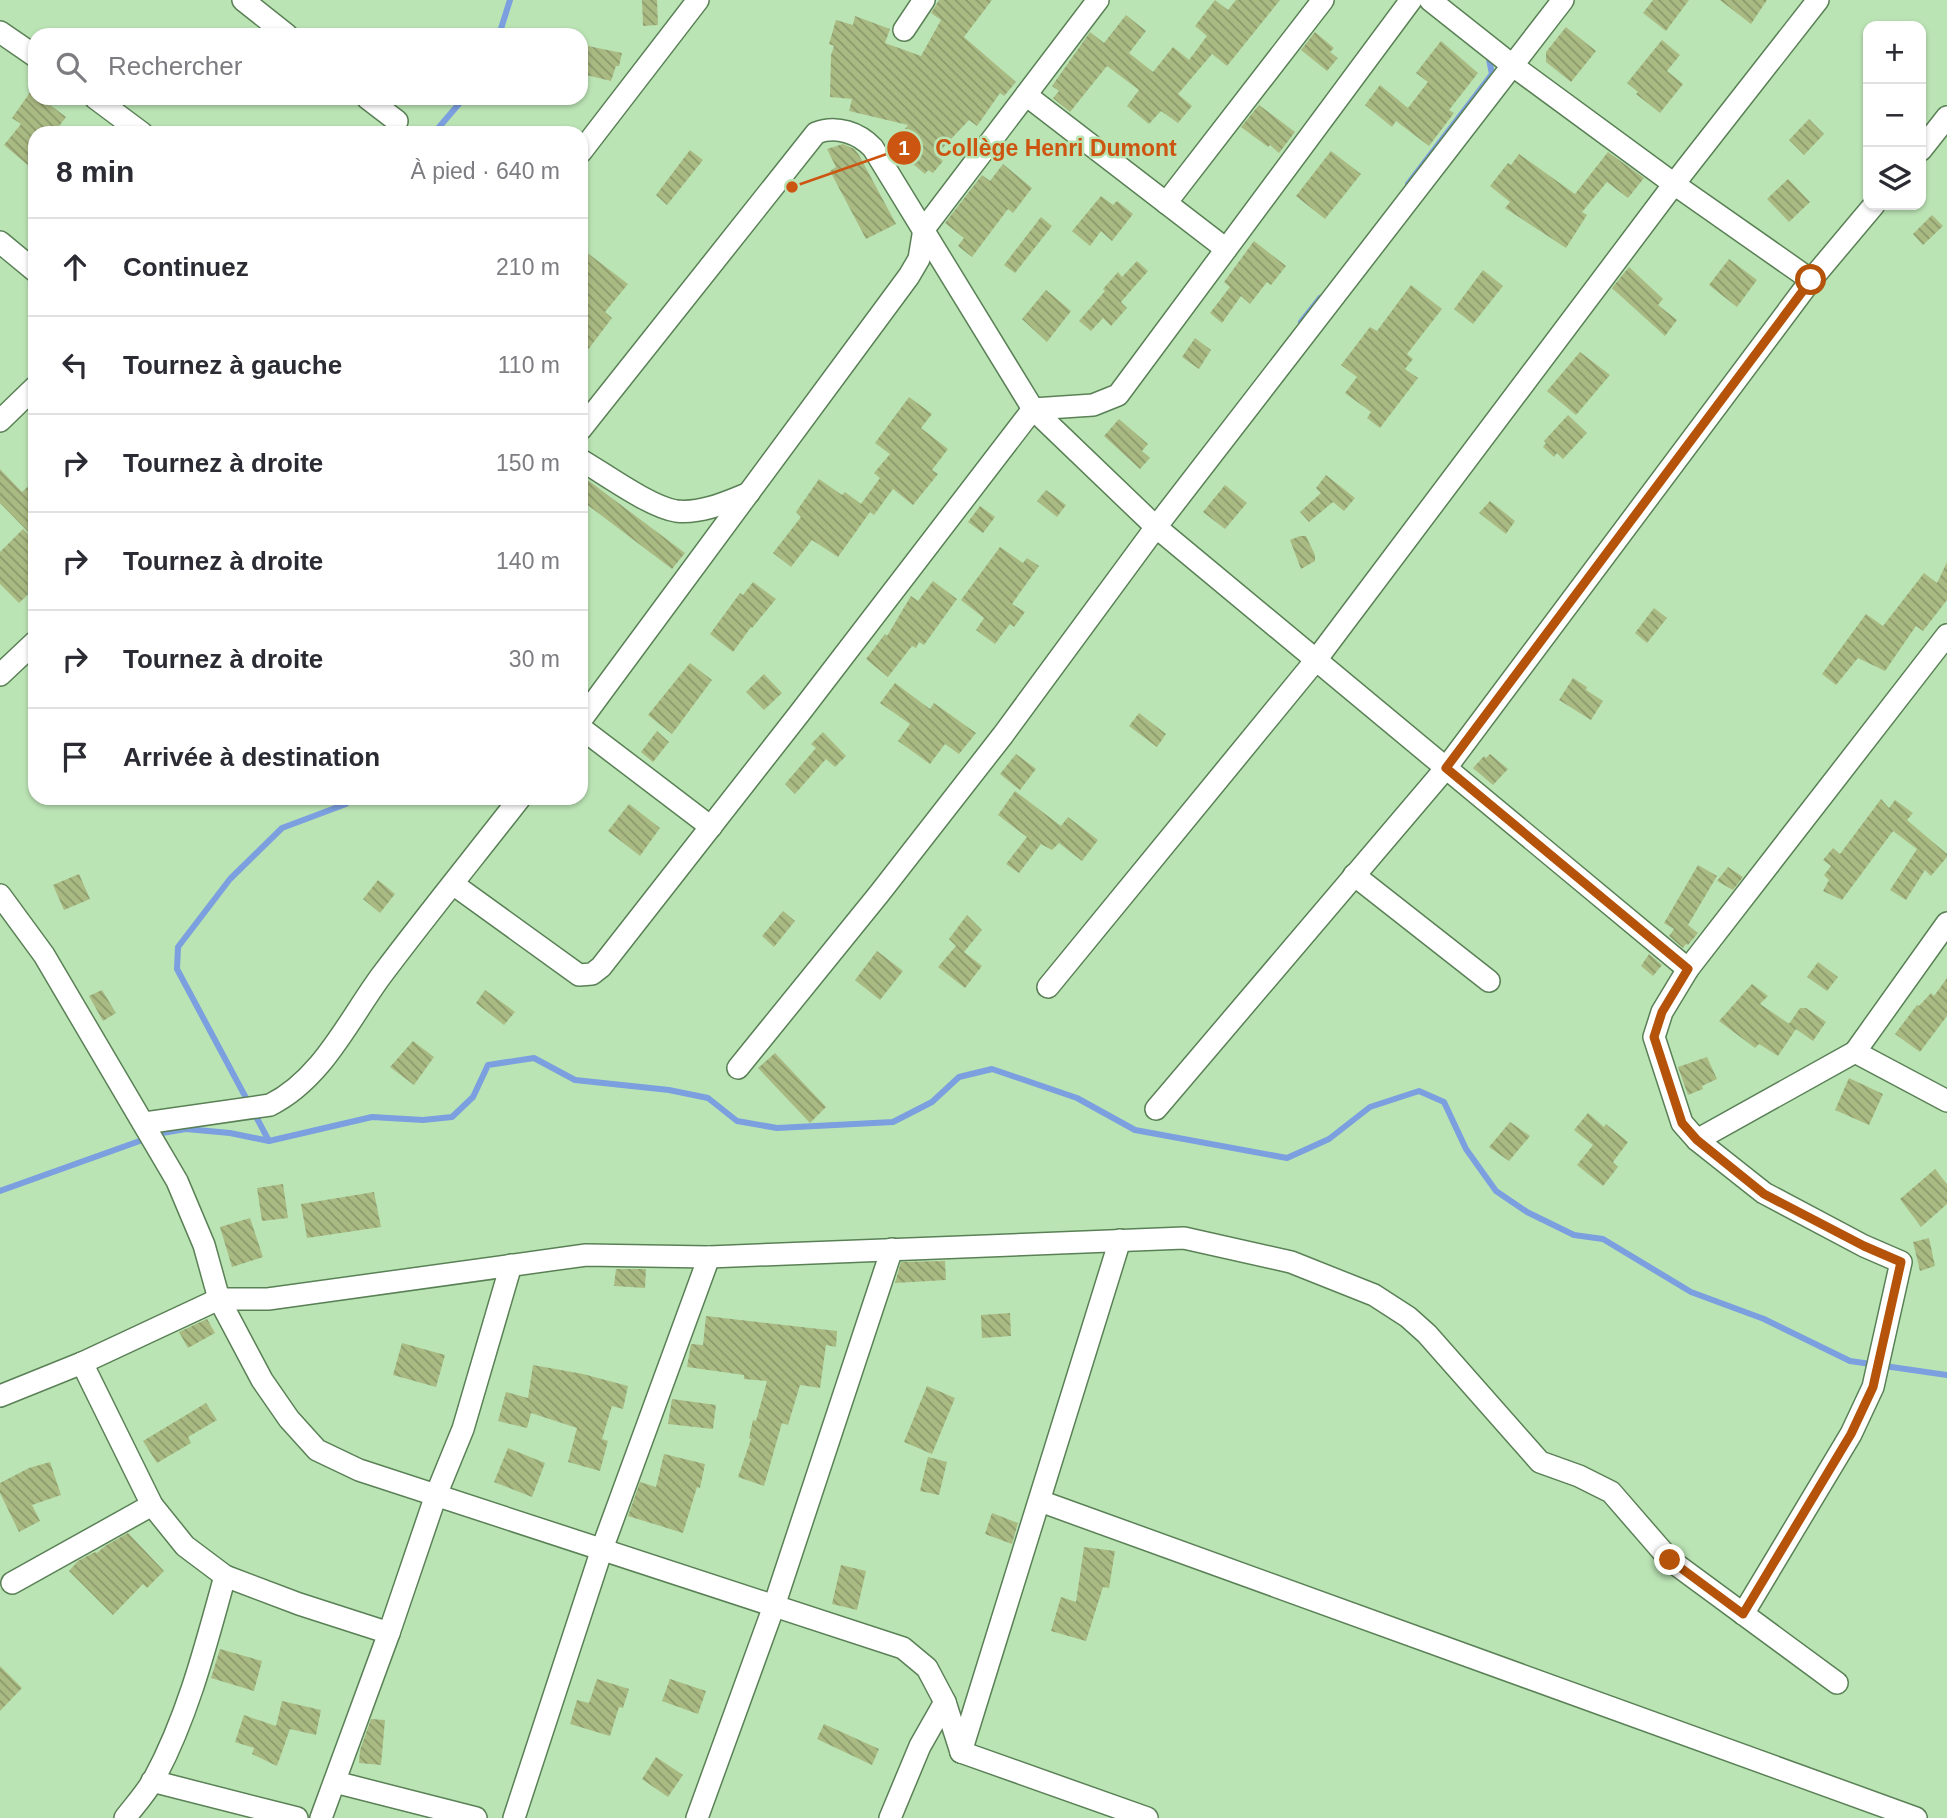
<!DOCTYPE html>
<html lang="fr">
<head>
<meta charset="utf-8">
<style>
	body { margin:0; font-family:Arial,sans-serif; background:#f2f2f3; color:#2b2b33 }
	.controls { position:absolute; right:21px; top:21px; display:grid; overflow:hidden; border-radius:14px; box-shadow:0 2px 5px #0004 }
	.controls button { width:63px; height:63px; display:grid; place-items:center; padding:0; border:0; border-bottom:2px solid #e1e1e2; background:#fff; color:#2b2b33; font:35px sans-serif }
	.stop { position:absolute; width:21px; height:21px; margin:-16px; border:5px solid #b45309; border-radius:50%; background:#fff }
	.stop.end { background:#b45309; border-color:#fff; box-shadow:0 2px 7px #0008 }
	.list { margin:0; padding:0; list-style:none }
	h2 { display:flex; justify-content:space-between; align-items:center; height:91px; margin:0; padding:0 28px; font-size:30px }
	h2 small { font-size:23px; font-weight:400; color:#7c7c81 }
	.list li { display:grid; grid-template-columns:46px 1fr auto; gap:21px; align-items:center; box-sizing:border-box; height:98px; padding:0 28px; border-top:2px solid #e1e1e2 }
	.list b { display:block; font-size:26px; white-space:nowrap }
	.list em { font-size:23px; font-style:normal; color:#7c7c81 }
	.icon { flex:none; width:38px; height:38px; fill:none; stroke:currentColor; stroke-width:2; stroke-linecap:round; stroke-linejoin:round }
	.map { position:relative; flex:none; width:1947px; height:1818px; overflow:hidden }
	.search { position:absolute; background:#fff; box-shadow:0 2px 5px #0004; left:28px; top:28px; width:560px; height:77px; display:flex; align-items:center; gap:18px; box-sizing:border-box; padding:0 24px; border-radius:21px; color:#7c7c81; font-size:26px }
	.panel { position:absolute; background:#fff; box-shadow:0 2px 5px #0004; left:28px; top:126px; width:560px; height:679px; border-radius:21px }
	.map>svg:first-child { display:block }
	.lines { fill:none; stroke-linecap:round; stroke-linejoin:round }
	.stream { stroke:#7b9fdf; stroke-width:6 }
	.building { fill:url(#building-back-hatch) }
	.minor-casing { stroke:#5a8056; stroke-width:24 }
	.minor { stroke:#fff; stroke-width:21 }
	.route { stroke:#b45309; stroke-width:9 }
	.leader { fill:none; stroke:#c51; stroke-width:2.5 }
	.callout-dot { fill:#c51; stroke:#bbe4b5; stroke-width:2.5 }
	.mark-label { font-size:21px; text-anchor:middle; font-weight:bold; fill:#fff }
	.callout-label { font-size:23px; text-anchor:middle; font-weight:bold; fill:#c51; stroke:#bbe4b5; stroke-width:5; stroke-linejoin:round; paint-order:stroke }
</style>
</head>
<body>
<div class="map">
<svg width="1947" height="1818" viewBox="0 0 1947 1818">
	<defs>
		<pattern id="building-back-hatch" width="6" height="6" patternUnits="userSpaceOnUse" patternTransform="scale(1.75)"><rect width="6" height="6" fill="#aaba83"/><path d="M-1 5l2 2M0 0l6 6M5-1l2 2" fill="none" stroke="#8b996b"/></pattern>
	</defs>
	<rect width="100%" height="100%" fill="#bbe4b5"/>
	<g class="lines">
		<g class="stream">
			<polyline points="499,35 510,0"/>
			<polyline points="434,133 464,98"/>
			<polyline points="1408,184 1492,74 1488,55"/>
			<polyline points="1301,322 1320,298"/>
			<polyline points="269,1141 177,969 178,947 230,879 282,828 346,804 351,798"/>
			<polyline points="0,1191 162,1133 186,1129 230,1133 269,1141 372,1117 423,1120 452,1117 473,1097 488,1065 534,1058 575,1080 669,1090 708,1098 737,1121 777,1128 893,1122 932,1102 959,1077 992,1069 1077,1098 1135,1130 1287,1158 1329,1139 1370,1107 1419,1091 1444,1102 1466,1149 1496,1191 1527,1212 1574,1235 1603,1239 1691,1292 1764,1319 1850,1361 1947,1375"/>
		</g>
	</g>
	<g class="building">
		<polygon points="642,0 657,0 658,25 643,26"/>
		<polygon points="939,0 992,0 964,37 1016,82 1004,96 1000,93 977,126 969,120 936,155 943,161 933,173 928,170 925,174 891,146 908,125 849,111 852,99 830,97 831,55 834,46 829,44 836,20 853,25 855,16 890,29 885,43 921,56 941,20 931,13"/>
		<polygon points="1215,0 1228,10 1236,0 1280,0 1227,66 1212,54 1178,94 1192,106 1178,123 1161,111 1149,124 1127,106 1139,90 1107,66 1070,112 1053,98 1059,91 1052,86 1090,32 1104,43 1126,15 1146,31 1129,53 1153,72 1173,47 1189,60 1207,36 1195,26"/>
		<polygon points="1653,0 1689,0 1666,31 1643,13"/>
		<polygon points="1720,0 1767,0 1751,24"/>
		<polygon points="1566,27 1596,51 1571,82 1546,62 1546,52"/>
		<polygon points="1315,32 1334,48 1330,52 1338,58 1327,71 1301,50"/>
		<polygon points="1662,40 1680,55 1667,71 1683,84 1660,113 1636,94 1638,92 1627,83"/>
		<polygon points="1441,41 1478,73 1449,110 1454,113 1429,146 1396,121 1392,127 1365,105 1380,85 1408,108 1428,82 1416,73"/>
		<polygon points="588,46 622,53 619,66 616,66 611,81 582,74"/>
		<polygon points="31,91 35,94 35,98 41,98 66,117 54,133 35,133 35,171 4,145 21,124 12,118"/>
		<polygon points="1259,105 1295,132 1279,153 1270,145 1268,147 1241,127"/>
		<polygon points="1809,119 1824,134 1804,155 1789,140"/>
		<polygon points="843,144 854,149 859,155 896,224 866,239 830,171 836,167 827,149"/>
		<polygon points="690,150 703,160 667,205 656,195"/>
		<polygon points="1331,151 1361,174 1325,219 1296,196"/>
		<polygon points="1608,152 1644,178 1628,198 1607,182 1582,212 1587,215 1566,248 1505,208 1510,202 1490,186 1508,163 1511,165 1519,154 1575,194"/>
		<polygon points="1003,164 1032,188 1013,213 1008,209 972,257 958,246 964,238 945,223 982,175 990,181"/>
		<polygon points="1788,179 1810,202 1789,222 1767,199"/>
		<polygon points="1101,196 1113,205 1117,201 1133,214 1112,241 1101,231 1090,246 1072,231"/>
		<polygon points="1932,215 1943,226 1923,245 1913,234"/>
		<polygon points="1041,217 1052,226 1015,273 1004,265"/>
		<polygon points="1254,241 1286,266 1271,285 1267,282 1250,304 1241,296 1222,323 1210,313 1230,287 1224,282"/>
		<polygon points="581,248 628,284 605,312 612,318 581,359"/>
		<polygon points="1729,259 1757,280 1737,307 1709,285"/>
		<polygon points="1137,261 1148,271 1121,302 1127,308 1111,326 1103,318 1091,331 1079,321 1105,291 1103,289 1118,272 1122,277"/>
		<polygon points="1629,267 1663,299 1658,305 1677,320 1665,336 1612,288"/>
		<polygon points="1483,270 1503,286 1473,324 1454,309"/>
		<polygon points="1411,285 1442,309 1407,354 1413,359 1405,369 1418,378 1380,428 1367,418 1371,412 1345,393 1357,377 1341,365 1370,327 1377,331"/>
		<polygon points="1046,290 1071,311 1047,342 1022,319"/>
		<polygon points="1195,338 1211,350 1199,369 1182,357"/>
		<polygon points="1580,352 1610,375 1576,415 1547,391"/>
		<polygon points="909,397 932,414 921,428 948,449 932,470 938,474 913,505 893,489 874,515 870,512 838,557 812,540 791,567 773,553 801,517 796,512 819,479 842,495 845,492 861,504 880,478 874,473 890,454 875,443"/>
		<polygon points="1568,415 1587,433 1563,459 1557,453 1554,457 1543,447 1546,443 1544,441"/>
		<polygon points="1119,419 1148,444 1142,451 1150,458 1140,469 1104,436"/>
		<polygon points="0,469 22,492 35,480 35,539 0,503"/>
		<polygon points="581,475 685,553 672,569 581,500"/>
		<polygon points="1326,475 1355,498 1344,511 1333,502 1309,522 1300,512 1321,493 1316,488"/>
		<polygon points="1225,485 1247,503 1225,529 1203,512"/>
		<polygon points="1046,490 1066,505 1057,517 1037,501"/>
		<polygon points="1490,501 1515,521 1506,534 1479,513"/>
		<polygon points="980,506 995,517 983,533 968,522"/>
		<polygon points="23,529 35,541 35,588 19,603 0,584 0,552"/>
		<polygon points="1300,536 1306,536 1315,555 1315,561 1301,569 1290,540"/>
		<polygon points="1000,547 1023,563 1027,558 1039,566 1012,604 1025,612 1014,627 1010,624 995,644 976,630 984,618 961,600"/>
		<polygon points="1947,562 1947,600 1923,631 1916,626 1885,671 1858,658 1836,685 1822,674 1866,614 1883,626 1924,573 1937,583"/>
		<polygon points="933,581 957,599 924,645 919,642 916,648 912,646 888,677 866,659 885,634 887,636 911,596 918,601"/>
		<polygon points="753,582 776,599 752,628 751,627 733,652 710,634 740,593 743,595"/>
		<polygon points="1654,608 1667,618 1647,643 1635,633"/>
		<polygon points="690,663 712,680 672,734 648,715"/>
		<polygon points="764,674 782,693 764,710 746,692"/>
		<polygon points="1573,678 1587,687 1586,690 1603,701 1591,720 1559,700"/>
		<polygon points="895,683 930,709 934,703 976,733 959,754 945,744 930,764 898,741 910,724 880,703"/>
		<polygon points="1139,713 1166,734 1157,747 1129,726"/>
		<polygon points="657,731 669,742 653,762 641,752"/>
		<polygon points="823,732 846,756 835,767 826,759 795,794 785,784 816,748 811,744"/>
		<polygon points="1016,754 1036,769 1020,790 1000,774"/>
		<polygon points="1490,754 1508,769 1493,785 1473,768 1484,756 1486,758"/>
		<polygon points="1015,791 1061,826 1068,817 1098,840 1082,861 1059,843 1052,850 1041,844 1019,873 1006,864 1027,837 998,815"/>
		<polygon points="1881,799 1889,808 1895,800 1913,813 1907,820 1947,854 1947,857 1931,876 1925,870 1906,900 1890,890 1917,849 1893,831 1842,900 1823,891 1829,880 1824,875 1831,866 1823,860 1833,848 1840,854"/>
		<polygon points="629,804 660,828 640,856 608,831"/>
		<polygon points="1698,865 1717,876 1688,925 1698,933 1688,945 1686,944 1683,948 1669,936 1674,929 1664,923"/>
		<polygon points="1728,867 1743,877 1733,890 1717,881"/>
		<polygon points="79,874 90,899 64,910 53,885"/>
		<polygon points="378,880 395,894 380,913 363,899"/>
		<polygon points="783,911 795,921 774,947 762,936"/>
		<polygon points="967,915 982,930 964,952 982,966 965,988 938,967 956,946 949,939"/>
		<polygon points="877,951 903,971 880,1000 855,980"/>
		<polygon points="1649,954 1662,965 1653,976 1641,966"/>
		<polygon points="1818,962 1838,977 1827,991 1807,977"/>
		<polygon points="1947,978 1947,1016 1920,1052 1895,1034 1917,1005 1919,1006 1931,993 1934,996"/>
		<polygon points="1752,984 1768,996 1760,1004 1791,1025 1789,1024 1800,1008 1806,1008 1826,1022 1813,1041 1796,1029 1778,1056 1759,1044 1755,1048 1719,1021"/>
		<polygon points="102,990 116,1013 103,1021 89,996"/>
		<polygon points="485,990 515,1012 504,1025 476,1003"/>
		<polygon points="413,1041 434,1057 414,1085 390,1067"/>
		<polygon points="775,1053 826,1107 810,1123 758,1068"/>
		<polygon points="1707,1057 1717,1079 1702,1086 1703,1089 1688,1095 1678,1067"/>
		<polygon points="1849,1078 1883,1094 1869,1125 1835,1110"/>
		<polygon points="1588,1113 1604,1127 1606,1124 1628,1142 1613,1162 1618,1167 1603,1186 1577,1165 1593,1145 1574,1130"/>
		<polygon points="1510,1122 1530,1136 1509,1161 1489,1147"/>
		<polygon points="1935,1169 1947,1184 1947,1204 1921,1227 1900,1199"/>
		<polygon points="283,1184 288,1218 262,1221 257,1188"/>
		<polygon points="374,1192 381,1227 307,1238 301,1204"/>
		<polygon points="250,1218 263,1257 232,1267 220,1227"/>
		<polygon points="1929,1238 1935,1266 1920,1271 1913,1242"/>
		<polygon points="945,1261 946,1280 895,1283 901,1262"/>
		<polygon points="616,1269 646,1269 645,1288 614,1286"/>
		<polygon points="1010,1313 1011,1336 982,1338 981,1315"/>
		<polygon points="706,1316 837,1331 836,1347 826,1345 820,1388 800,1385 788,1425 782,1423 764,1486 738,1477 751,1439 749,1438 753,1420 756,1421 767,1381 744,1379 744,1375 687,1367 691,1344 703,1345"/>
		<polygon points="207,1319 215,1333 188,1348 179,1332"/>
		<polygon points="402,1343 445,1355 436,1387 393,1375"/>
		<polygon points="533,1365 583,1374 628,1386 623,1409 612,1406 602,1439 608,1441 600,1471 568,1462 577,1428 531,1413 527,1428 498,1421 506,1392 528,1398"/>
		<polygon points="927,1386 955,1398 932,1454 904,1442"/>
		<polygon points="672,1399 716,1405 713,1429 668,1424"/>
		<polygon points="206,1403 217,1420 188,1437 191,1443 157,1463 143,1441"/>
		<polygon points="508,1448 545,1463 532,1497 494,1482"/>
		<polygon points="664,1454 705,1464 700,1488 697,1487 683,1533 628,1516 640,1482 656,1487"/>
		<polygon points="928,1457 947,1462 939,1495 920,1491"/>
		<polygon points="50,1462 61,1495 32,1505 40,1521 19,1532 0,1493 0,1483 29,1468"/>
		<polygon points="992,1513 1018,1523 1012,1544 985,1534"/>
		<polygon points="128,1533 164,1571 147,1588 143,1584 113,1615 69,1571 78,1561 95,1552 97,1553 105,1546"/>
		<polygon points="1084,1547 1115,1551 1109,1588 1103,1587 1086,1641 1051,1631 1061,1597 1076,1602"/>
		<polygon points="841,1565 866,1571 857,1610 832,1604"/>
		<polygon points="220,1649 262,1661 254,1691 211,1678"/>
		<polygon points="0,1666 22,1688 0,1711"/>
		<polygon points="597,1679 629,1689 623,1708 619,1707 610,1736 570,1724 577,1700 589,1703"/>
		<polygon points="670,1679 706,1691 698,1714 662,1701"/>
		<polygon points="282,1701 321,1710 316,1735 290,1729 277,1766 252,1754 254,1748 235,1742 244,1715 276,1726"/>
		<polygon points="371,1719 385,1720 381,1765 359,1763 360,1750"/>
		<polygon points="824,1724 879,1749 872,1765 817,1739"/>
		<polygon points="656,1757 683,1775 668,1797 642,1779"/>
	</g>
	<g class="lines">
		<g class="minor-casing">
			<g id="minor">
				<polyline points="243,0 287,35"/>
				<polyline points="904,30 924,0"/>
				<polyline points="0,32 35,56"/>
				<polyline points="1026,95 1226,249"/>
				<polyline points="95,98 142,133"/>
				<polyline points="367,98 397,121"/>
				<polyline points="1921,150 1947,117"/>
				<polyline points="581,152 698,0"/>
				<polyline points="1166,203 1323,0"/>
				<polyline points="0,242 35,271"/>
				<polyline points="1811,280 1874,205"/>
				<polyline points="0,421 35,387"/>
				<path d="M581,429L816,133C837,125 859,133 873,148L1033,409L1156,527L1688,969"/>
				<path d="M581,460C605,474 650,507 676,511C701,514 727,502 749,493"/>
				<polyline points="0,675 35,642"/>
				<polyline points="581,720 909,276 919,259 924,229 1098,0"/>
				<polyline points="581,728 711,827"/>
				<polyline points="1354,875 1489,981"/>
				<polyline points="453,884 579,975 592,974 601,967 799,714 1033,409 1093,405 1118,395 1411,0"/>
				<polyline points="0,895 44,955 177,1181 204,1245 219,1299 262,1380 289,1419 317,1450 359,1470 903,1648 927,1668 945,1702 961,1752"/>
				<polyline points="1048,987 1316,660 1674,184 1818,0"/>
				<polyline points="1855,1052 1947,1101"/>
				<polyline points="738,1068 879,894 1003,735 1156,527 1563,0"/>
				<polyline points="1156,1109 1446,768 1811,280 1674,184 1512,65 1430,0"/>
				<path d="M145,1123L270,1105C322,1079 348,1021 381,976C426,916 474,857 520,798"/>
				<polyline points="1697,1140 1855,1052 1947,923"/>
				<polyline points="82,1363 152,1505 185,1546 225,1576 299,1604 389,1633"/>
				<polyline points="0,1396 82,1363 219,1299 268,1299 586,1255 709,1257 1184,1238 1291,1262 1374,1295 1408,1317 1427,1334 1540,1462 1579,1476 1611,1492 1670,1560 1837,1683"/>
				<polyline points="1040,1501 1916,1818"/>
				<polyline points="12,1583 152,1505"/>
				<polyline points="1743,1614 1851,1434 1873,1387 1901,1262 1864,1246 1764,1193 1697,1140 1682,1123 1654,1037 1662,1012 1688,969 1947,635"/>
				<polyline points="961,1752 1120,1240"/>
				<polyline points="961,1752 1147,1818"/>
				<polyline points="152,1781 297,1818"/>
				<polyline points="335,1782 476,1818"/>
				<path d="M125,1818C135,1805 146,1793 154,1779C188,1716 206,1645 225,1576"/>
				<polyline points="321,1818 389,1633 436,1495 463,1429 511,1265"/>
				<polyline points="514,1818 602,1549 709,1257"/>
				<polyline points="697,1818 774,1606 892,1249"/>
				<polyline points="890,1818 920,1746 945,1702"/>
			</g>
		</g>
		<use href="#minor" class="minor"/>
	</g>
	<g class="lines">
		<polyline class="route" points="1670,1560 1743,1614 1851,1434 1873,1387 1901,1262 1864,1246 1764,1194 1697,1140 1682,1123 1654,1037 1662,1012 1688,969 1446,768 1811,280"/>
	</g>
	<path class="leader" d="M792 187L904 148"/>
	<g class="callout-dot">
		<circle cx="792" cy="187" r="7"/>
		<circle cx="904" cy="148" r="18"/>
	</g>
	<g class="mark-label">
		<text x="904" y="155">1</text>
	</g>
	<g class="callout-label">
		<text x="1056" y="156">Collège Henri Dumont</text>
	</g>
</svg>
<div class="controls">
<button>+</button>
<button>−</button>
<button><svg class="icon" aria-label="layers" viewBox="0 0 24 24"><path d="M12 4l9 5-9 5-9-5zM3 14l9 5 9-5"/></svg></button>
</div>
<div class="stop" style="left:1811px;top:280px"></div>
<div class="stop end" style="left:1670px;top:1560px"></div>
<div class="search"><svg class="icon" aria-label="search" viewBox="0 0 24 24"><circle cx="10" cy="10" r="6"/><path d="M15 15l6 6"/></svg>Rechercher</div>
<section class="panel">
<h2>8 min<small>À pied · 640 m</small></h2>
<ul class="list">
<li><svg class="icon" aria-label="ahead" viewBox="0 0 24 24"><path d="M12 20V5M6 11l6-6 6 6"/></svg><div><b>Continuez</b></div><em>210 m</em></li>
<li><svg class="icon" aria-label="left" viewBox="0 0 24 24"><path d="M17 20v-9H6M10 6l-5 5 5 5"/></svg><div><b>Tournez à gauche</b></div><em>110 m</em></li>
<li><svg class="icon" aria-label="right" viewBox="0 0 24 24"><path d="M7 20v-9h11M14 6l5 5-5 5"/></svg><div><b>Tournez à droite</b></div><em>150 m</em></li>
<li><svg class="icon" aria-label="right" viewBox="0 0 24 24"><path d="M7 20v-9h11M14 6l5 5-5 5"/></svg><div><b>Tournez à droite</b></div><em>140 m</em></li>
<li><svg class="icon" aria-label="right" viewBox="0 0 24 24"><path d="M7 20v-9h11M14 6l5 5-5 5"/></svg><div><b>Tournez à droite</b></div><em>30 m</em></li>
<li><svg class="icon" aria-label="arrive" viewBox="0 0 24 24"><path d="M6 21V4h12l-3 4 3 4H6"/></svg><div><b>Arrivée à destination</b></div></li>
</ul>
</section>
</div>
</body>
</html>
